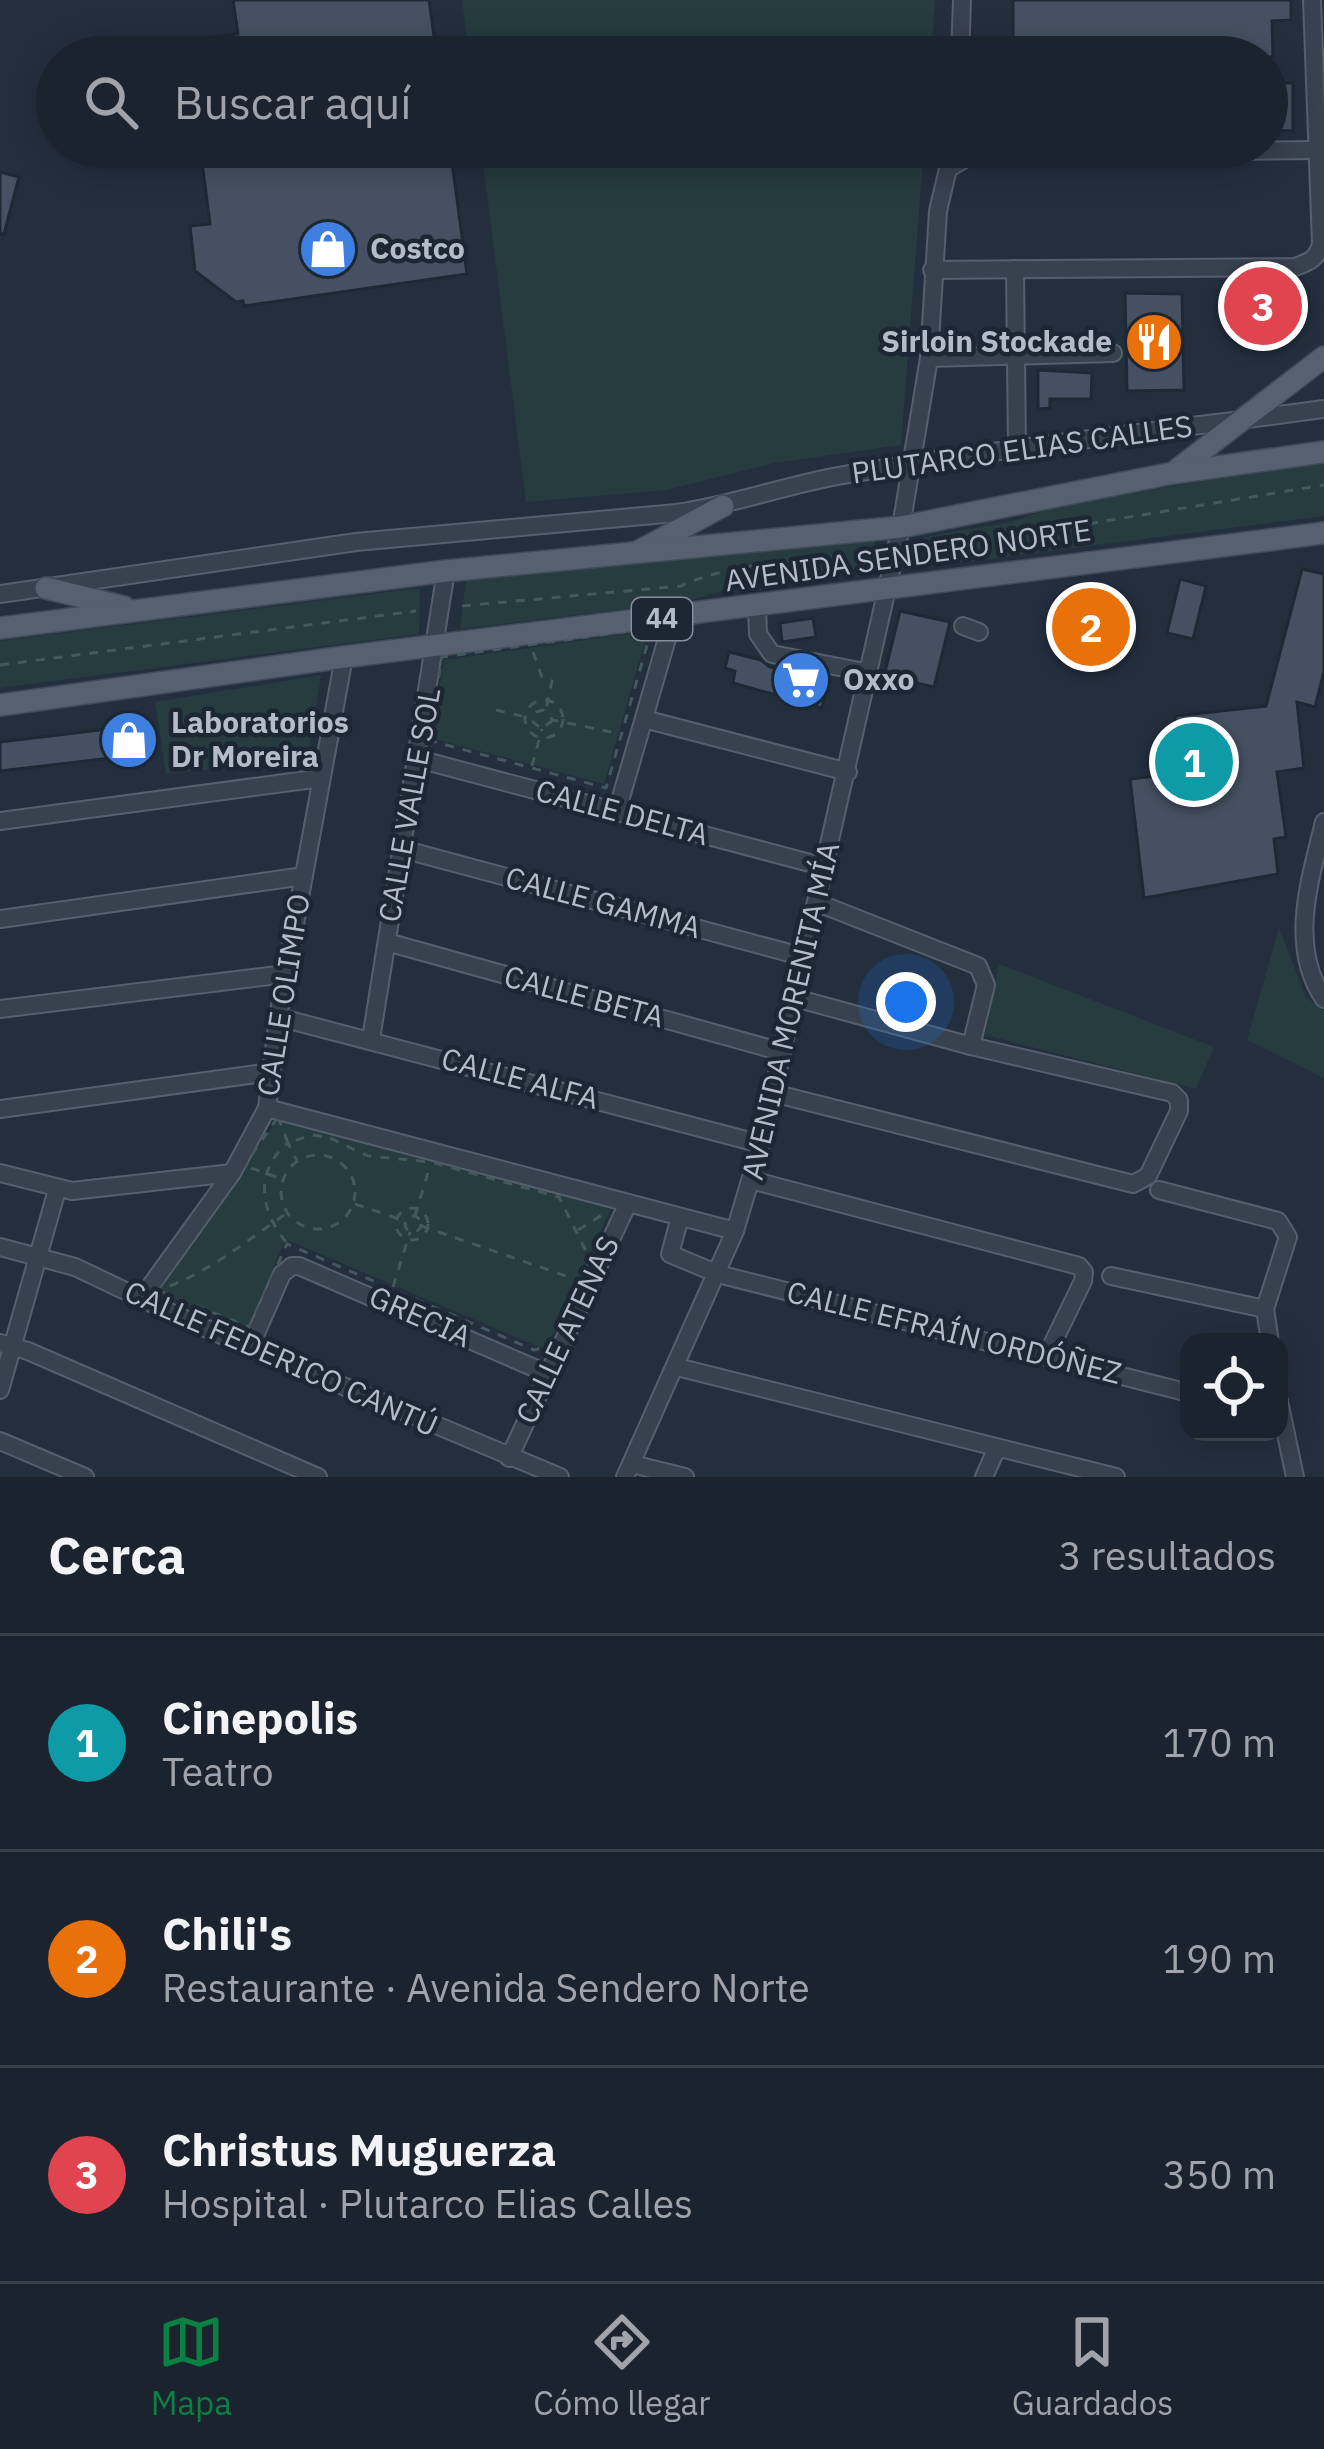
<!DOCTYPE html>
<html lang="es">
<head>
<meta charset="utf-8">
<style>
	body { margin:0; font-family:"IBM Plex Sans",sans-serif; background:#282f3a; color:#f1f3f6 }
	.controls { position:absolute; right:36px; bottom:36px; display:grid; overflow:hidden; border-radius:24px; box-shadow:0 6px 30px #0003 }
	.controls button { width:108px; height:108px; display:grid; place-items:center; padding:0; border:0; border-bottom:3px solid #39404a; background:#1b232e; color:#f1f3f6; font:60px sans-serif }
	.you { position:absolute; left:906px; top:1002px; width:42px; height:42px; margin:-30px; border:9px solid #fff; border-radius:50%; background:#1a73e8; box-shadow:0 0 0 18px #1a73e833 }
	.badge { display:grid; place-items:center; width:78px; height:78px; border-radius:50%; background:#0b8043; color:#fff; font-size:39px; font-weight:700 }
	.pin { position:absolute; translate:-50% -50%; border:6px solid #fff; box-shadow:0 3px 12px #0006 }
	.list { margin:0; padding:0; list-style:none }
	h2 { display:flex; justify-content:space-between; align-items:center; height:156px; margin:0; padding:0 48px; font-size:51px }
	h2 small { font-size:39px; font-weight:400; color:#a0a4aa }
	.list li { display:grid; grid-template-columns:78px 1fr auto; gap:36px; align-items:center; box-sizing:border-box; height:216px; padding:0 48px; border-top:3px solid #39404a }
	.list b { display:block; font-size:45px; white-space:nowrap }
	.list p { margin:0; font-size:39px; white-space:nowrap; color:#a0a4aa }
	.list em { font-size:39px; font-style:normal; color:#a0a4aa }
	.icon { flex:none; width:66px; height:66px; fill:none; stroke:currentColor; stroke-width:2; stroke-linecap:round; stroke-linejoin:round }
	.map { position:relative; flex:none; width:1324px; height:1477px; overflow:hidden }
	.search { position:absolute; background:#1b232e; box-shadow:0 6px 30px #0003; left:36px; right:36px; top:36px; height:132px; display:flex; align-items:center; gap:30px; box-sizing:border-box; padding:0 42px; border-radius:66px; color:#a0a4aa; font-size:45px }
	.sheet { height:804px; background:#1b232e }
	nav { display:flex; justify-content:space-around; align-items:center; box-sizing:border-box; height:168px; border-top:3px solid #39404a; background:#1b232e; font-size:33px; color:#a0a4aa }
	nav a { display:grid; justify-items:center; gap:6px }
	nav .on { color:#0b8043 }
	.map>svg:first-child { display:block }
	.green { fill:#263c3f }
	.building { fill:#455162; stroke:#1f2835; stroke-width:3 }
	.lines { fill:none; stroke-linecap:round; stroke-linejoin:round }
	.minor-casing { stroke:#565f6c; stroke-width:20 }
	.major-casing { stroke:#414a57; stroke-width:24 }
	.path { stroke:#44595c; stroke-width:3; stroke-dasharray:9 9; stroke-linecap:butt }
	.minor { stroke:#38414e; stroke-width:16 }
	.major { stroke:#56606e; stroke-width:21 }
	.labels { text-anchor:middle; stroke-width:9; stroke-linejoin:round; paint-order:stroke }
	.shield { fill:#1d2633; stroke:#878f9c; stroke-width:3 }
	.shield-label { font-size:27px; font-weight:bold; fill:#b4bcc9 }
	.poi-label { font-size:30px; font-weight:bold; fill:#b4bcc9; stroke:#1d2633; text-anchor:start }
	.street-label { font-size:30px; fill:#b4bcc9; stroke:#1d2633 }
</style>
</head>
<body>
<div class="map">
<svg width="1324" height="1477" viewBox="0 0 1324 1477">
	<rect width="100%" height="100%" fill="#242f3e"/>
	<g class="green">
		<polygon points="462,0 935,0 931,57 469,57"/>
		<polygon points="481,147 924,147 901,445 774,463 666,490 526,502"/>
		<polygon points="1324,461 1324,516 926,567 924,537 1010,522 1062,505"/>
		<polygon points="877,535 868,568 748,583 689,601 460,629 466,580"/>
		<polygon points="420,588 419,634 0,688 0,641"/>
		<polygon points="648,631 604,784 431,738 444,660"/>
		<polygon points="321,675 308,759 166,774 155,702"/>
		<polygon points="1279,928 1306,997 1324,1011 1324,1078 1247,1040"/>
		<polygon points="999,964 1214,1047 1196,1089 985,1035"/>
		<polygon points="279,1118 611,1209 546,1350 285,1239 249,1329 155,1291"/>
	</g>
	<g class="building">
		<polygon points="233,0 429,0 437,57 188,57 185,40 238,34"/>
		<polygon points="1013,0 1291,0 1291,20 1272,21 1273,57 1013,57"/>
		<polygon points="1267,83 1293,83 1293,131 1267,130"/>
		<polygon points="200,147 450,147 467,274 244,306 243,301 236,302 195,271 190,226 210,224"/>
		<polygon points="0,172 19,177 4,234 0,234"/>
		<polygon points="1226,291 1301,292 1301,320 1226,320"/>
		<polygon points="1125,293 1182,294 1184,390 1127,391"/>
		<polygon points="1038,370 1092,373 1091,399 1050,399 1050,408 1038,409"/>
		<polygon points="1302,569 1324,574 1324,671 1315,707 1297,702 1304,768 1277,772 1286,837 1274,839 1278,874 1144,898 1130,779 1180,773 1175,716 1266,706"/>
		<polygon points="1180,579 1206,586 1193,639 1167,633"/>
		<polygon points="1120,593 1100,667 1064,657 1079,598"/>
		<polygon points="900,611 950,622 934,687 884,676"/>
		<polygon points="813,618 816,637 782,642 780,623"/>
		<polygon points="729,652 761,660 770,667 820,676 827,684 822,708 733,683 735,671 725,668"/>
		<polygon points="150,724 154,753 0,771 0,742"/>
	</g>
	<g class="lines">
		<g class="minor-casing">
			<g id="minor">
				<polyline points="960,57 962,0"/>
				<polyline points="1015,269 1017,449"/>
				<path d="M932,270L1295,267C1309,262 1317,259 1321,244L1312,0"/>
				<polyline points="929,358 1113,353"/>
				<path d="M0,594L356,542L676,513C732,505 783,486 838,476C999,448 1162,431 1324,409"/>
				<polyline points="757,607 758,634 772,654 870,673"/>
				<polyline points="963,626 979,632"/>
				<polyline points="644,719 848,772"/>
				<polyline points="418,759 825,867"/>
				<polyline points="617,811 673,618"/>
				<polyline points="0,821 321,778"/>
				<path d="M1324,822C1310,880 1288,946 1324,999"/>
				<polyline points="402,849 804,957"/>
				<polyline points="818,903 978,966 986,985 971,1046"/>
				<polyline points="0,919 304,876"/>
				<polyline points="387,942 782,1052"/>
				<polyline points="0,1009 286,974"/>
				<polyline points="278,1017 761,1144"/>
				<polyline points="371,1039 446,571"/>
				<polyline points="773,1093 1133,1184 1148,1176 1179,1111 1179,1100 1172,1093 971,1046 795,998"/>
				<polyline points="267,1108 735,1231"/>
				<polyline points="0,1109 271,1072"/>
				<polyline points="0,1173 72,1191 232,1173"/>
				<polyline points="751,1180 1079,1266 1084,1272 1083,1281 1047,1355"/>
				<polyline points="1159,1190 1278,1221 1288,1237 1265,1309 1270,1342"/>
				<polyline points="680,1217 670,1254 718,1274 1189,1393"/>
				<polyline points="0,1247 75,1267 193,1323 560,1477"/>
				<polyline points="1111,1276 1265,1309"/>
				<polyline points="141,1299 232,1173 267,1108 278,1017 344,657"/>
				<polyline points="0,1343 28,1351 318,1477"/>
				<polyline points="250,1347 282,1274 292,1266 299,1266 546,1373"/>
				<polyline points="677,1367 1116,1477"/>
				<polyline points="0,1390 57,1190"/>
				<polyline points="1279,1401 1295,1477"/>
				<polyline points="0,1441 85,1477"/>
				<polyline points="509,1458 628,1203"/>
				<polyline points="632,1464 685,1477"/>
				<polyline points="625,1477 735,1231 761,1144 901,527 929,358 938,211 948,169 971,155 984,154 1318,150"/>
				<polyline points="984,1477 997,1448"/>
			</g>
		</g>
		<g class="major-casing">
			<g id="major">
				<polyline points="1178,469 1324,357"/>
				<polyline points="639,551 723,506"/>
				<polyline points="46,588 124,607"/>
				<polyline points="0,628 446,571 901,527 1173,473 1324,452"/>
				<polyline points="0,705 344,657 1324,533"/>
			</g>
		</g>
		<g class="path">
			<polyline points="929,550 1324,485"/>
			<path d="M462,606L681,586C712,571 764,562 800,562C828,562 837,564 864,553"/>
			<polygon points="652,628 606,788 428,740 442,657"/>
			<polyline points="533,652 542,677 552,681 546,710"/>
			<polyline points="0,665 416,611"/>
			<circle cx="544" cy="719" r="19"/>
			<polyline points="496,710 526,717"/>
			<polyline points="553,720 542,729 533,722 536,712 543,710 553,720 620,734"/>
			<polyline points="532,766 542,729"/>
			<polygon points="278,1117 288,1143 311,1135 328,1137 368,1156 431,1162 559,1197 590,1259 552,1345 534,1350 287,1244 249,1327 157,1290"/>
			<circle cx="318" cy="1192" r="37"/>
			<polyline points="251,1168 282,1179"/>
			<polyline points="355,1204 405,1221"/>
			<circle cx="412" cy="1224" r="16"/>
			<circle cx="413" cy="1224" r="8"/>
			<polyline points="415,1216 430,1166"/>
			<polyline points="421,1226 572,1278"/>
			<polyline points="578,1230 605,1213"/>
			<path d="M286,1242C260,1210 254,1171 288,1143L297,1161"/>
			<path d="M170,1286C213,1269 248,1240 287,1213"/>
			<polyline points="393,1287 410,1232"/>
		</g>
		<use href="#minor" class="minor"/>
		<use href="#major" class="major"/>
	</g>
	<defs>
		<g id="shop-disc" transform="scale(3)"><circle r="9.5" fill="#3f7fe0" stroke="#1d2633"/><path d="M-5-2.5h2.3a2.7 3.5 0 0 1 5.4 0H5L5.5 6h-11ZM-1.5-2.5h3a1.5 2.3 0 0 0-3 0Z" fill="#fff"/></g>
		<g id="restaurant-disc" transform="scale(3)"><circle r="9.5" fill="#e8710a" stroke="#1d2633"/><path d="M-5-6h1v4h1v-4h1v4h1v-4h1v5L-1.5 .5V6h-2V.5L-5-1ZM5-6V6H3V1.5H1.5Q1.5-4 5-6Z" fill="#fff"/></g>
		<g id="supermarket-disc" transform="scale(3)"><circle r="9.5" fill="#3f7fe0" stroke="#1d2633"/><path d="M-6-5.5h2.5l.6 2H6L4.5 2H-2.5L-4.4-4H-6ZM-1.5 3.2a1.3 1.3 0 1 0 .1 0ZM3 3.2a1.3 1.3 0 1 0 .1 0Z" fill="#fff"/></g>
	</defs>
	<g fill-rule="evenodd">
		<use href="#shop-disc" x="328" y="249"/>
		<use href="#restaurant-disc" x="1154" y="342"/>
		<use href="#supermarket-disc" x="801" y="680"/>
		<use href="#shop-disc" x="129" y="740"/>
	</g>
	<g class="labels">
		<rect class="shield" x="632" y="598" width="60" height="42" rx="9"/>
		<g class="shield-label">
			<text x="662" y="628">44</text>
		</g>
		<g class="poi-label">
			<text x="370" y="259">Costco</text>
			<text x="1112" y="352" text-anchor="end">Sirloin Stockade</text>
			<text x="843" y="690">Oxxo</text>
			<text x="171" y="733">Laboratorios<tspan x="171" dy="34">Dr Moreira</tspan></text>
		</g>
		<g class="street-label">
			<text transform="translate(1022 450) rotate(-8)" y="10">PLUTARCO ELIAS CALLES</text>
			<text transform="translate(908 556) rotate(-8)" y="10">AVENIDA SENDERO NORTE</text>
			<text transform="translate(410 805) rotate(-80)" y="10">CALLE VALLE SOL</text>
			<text transform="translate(622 813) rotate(15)" y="10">CALLE DELTA</text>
			<text transform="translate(603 903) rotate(15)" y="10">CALLE GAMMA</text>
			<text transform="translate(284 995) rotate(-81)" y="10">CALLE OLIMPO</text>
			<text transform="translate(584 997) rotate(15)" y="10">CALLE BETA</text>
			<text transform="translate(791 1011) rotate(-77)" y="10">AVENIDA MORENITA MÍA</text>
			<text transform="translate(520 1079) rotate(15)" y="10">CALLE ALFA</text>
			<text transform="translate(420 1317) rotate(24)" y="10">GRECIA</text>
			<text transform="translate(568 1330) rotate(-65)" y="10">CALLE ATENAS</text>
			<text transform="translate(954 1333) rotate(14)" y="10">CALLE EFRAÍN ORDÓÑEZ</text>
			<text transform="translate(281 1359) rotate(24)" y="10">CALLE FEDERICO CANTÚ</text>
		</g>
	</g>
</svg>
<div class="controls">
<button><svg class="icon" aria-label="locate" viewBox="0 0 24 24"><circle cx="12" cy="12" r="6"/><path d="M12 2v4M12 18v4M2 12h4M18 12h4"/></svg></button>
</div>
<div class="you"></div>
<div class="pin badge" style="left:1194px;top:762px;background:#0f9aa8">1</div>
<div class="pin badge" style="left:1091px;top:627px;background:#e8710a">2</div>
<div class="pin badge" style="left:1263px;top:306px;background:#e0444e">3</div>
<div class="search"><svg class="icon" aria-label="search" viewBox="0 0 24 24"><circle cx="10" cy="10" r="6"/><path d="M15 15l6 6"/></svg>Buscar aquí</div>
</div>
<section class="sheet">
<h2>Cerca<small>3 resultados</small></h2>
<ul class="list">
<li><span class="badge" style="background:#0f9aa8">1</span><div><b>Cinepolis</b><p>Teatro</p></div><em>170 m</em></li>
<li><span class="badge" style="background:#e8710a">2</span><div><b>Chili's</b><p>Restaurante · Avenida Sendero Norte</p></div><em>190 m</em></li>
<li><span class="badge" style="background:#e0444e">3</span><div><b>Christus Muguerza</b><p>Hospital · Plutarco Elias Calles</p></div><em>350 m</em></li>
</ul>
</section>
<nav>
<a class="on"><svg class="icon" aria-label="map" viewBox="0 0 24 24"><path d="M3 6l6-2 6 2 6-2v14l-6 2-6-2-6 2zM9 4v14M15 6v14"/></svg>Mapa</a>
<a><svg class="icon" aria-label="directions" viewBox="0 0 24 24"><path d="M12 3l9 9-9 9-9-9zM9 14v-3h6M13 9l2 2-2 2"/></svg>Cómo llegar</a>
<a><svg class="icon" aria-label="saved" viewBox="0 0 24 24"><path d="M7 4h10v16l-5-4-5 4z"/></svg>Guardados</a>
</nav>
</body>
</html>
